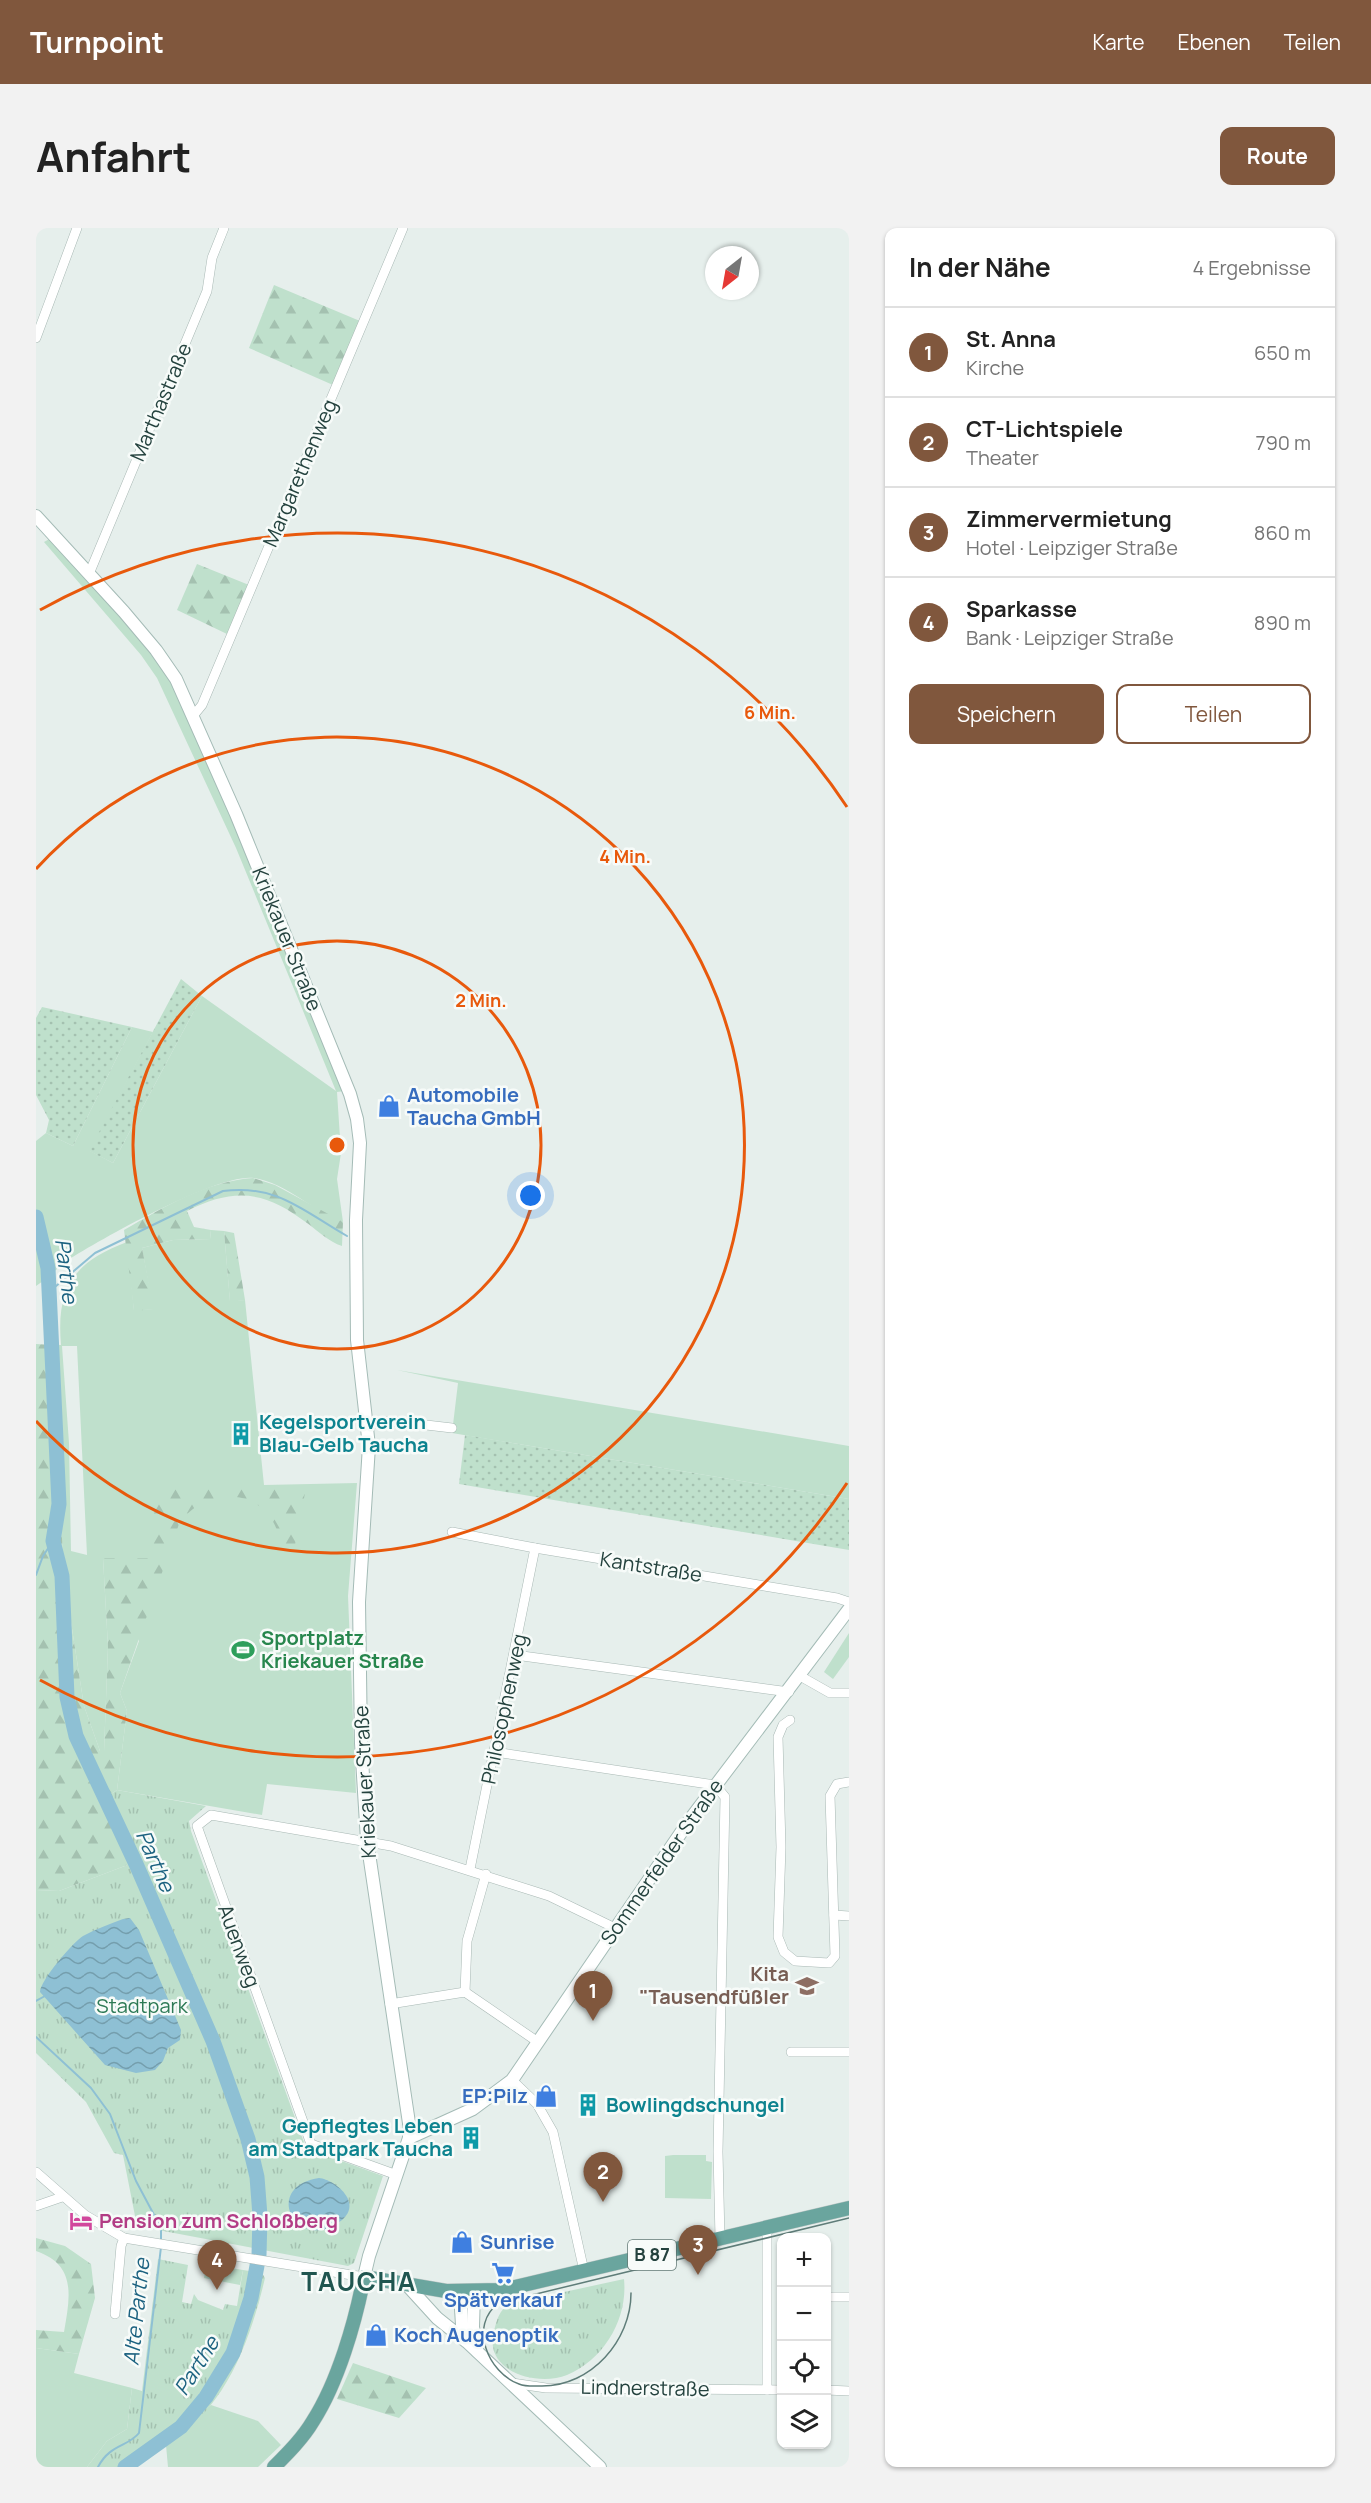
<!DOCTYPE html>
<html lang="de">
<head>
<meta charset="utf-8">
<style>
	body { margin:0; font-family:Manrope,sans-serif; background:#f2f2f2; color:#222 }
	.controls { position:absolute; right:18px; bottom:18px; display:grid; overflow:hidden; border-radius:12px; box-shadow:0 2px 4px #0004 }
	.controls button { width:54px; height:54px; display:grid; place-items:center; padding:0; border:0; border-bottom:2px solid #e0e0e0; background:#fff; color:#222; font:30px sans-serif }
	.compass { position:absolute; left:669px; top:18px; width:54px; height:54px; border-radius:50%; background:#fff; box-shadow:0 2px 4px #0004; rotate:211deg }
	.you { position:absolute; left:495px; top:968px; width:21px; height:21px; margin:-15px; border:4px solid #fff; border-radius:50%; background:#1a73e8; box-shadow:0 0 0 9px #1a73e833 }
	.badge { display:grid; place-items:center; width:39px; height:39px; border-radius:50%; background:#80573d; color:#fff; font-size:20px; font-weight:700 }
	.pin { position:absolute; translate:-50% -50px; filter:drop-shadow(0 2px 3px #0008) }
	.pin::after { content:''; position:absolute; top:32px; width:21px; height:18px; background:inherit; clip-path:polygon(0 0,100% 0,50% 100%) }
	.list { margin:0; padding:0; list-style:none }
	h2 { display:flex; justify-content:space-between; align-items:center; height:78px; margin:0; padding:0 24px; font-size:26px }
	h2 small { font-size:20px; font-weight:400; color:#767676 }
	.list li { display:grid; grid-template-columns:39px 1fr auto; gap:18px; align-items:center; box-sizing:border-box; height:90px; padding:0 24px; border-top:2px solid #e0e0e0 }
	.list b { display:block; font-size:22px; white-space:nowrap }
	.list p { margin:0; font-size:20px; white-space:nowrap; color:#767676 }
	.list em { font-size:20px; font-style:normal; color:#767676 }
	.actions { display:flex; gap:12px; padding:18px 24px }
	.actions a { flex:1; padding:14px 0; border:2px solid #80573d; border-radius:12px; text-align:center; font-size:21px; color:#80573d }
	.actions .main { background:#80573d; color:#fff }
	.icon { flex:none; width:33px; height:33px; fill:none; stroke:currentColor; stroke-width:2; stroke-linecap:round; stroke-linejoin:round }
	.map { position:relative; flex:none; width:813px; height:2239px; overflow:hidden; border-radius:12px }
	header { display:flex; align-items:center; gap:36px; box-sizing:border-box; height:84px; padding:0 30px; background:#80573d; color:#fff }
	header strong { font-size:28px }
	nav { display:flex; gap:33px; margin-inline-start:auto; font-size:21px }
	.intro { display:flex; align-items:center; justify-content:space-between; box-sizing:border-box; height:144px; padding:0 36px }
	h1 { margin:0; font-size:42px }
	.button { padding:15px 27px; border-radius:12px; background:#80573d; color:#fff; font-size:21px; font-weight:700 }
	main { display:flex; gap:36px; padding:0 36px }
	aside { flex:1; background:#fff; border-radius:12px; box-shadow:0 2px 4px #0004 }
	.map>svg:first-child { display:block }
	.grass { fill:#bfe0cc; fill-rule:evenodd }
	.forest { fill:url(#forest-firs) }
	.park { fill:url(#park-tufts) }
	.garden { fill:url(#garden-dots) }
	.water { fill:url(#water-waves) }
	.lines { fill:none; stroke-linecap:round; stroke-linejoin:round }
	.stream { stroke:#8ec0d4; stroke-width:2 }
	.river { stroke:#8ec0d4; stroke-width:15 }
	.street-tunnel { stroke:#bfccc9; stroke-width:9; stroke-dasharray:9 4.5; stroke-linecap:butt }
	.street-casing { stroke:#a8b8b4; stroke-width:10 }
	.secondary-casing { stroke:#a4bbb6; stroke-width:14 }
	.primary-casing { stroke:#c2cac9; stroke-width:15 }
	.street { stroke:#fff; stroke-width:9 }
	.secondary { stroke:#fff; stroke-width:12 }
	.primary { stroke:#6aa59e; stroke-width:14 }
	.tram { stroke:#5f7d79; stroke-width:1.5 }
	.ring { fill:none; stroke:#e8590c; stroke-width:3 }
	.labels { text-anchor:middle; stroke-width:5; stroke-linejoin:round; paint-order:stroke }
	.shield { fill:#f7fbf9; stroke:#637a76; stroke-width:1.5 }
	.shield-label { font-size:18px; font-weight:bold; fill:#24423e }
	.street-label { font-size:20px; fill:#24423e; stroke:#f7fbf9 }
	.shop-label { font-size:20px; font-weight:bold; fill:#366cbe; stroke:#f7fbf9; text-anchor:start }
	.culture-label { font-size:20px; font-weight:bold; fill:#0d838f; stroke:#f7fbf9; text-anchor:start }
	.leisure-label { font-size:20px; font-weight:bold; fill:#27864d; stroke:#f7fbf9; text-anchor:start }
	.education-label { font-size:20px; font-weight:bold; fill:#785e54; stroke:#f7fbf9; text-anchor:end }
	.park-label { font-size:20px; fill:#2d7a55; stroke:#f7fbf9 }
	.hotel-label { font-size:20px; font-weight:bold; fill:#b23c85; stroke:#f7fbf9; text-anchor:start }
	.water-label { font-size:21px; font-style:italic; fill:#1c6280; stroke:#f7fbf9 }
	.district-label { font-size:26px; font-weight:bold; letter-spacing:1.5px; fill:#1f554f; stroke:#f7fbf9 }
	.centre { fill:#e8590c; stroke:#f7fbf9; stroke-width:3 }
	.ring-label { font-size:18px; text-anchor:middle; font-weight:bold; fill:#e8590c; stroke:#f7fbf9; stroke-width:5; stroke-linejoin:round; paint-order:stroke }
</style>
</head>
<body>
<header>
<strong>Turnpoint</strong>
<nav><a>Karte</a><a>Ebenen</a><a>Teilen</a></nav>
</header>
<div class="intro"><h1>Anfahrt</h1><a class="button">Route</a></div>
<main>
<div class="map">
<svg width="813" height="2239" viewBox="0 0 813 2239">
	<defs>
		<pattern id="forest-firs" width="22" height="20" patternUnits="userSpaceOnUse" patternTransform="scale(1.5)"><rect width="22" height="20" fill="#bfe0cc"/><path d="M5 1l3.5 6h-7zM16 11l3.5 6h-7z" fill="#a4c1b0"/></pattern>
		<pattern id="park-tufts" width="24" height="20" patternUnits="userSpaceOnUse" patternTransform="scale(1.5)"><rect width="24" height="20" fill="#bfe0cc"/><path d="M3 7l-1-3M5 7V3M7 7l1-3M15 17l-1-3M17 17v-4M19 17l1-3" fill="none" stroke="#a4c1b0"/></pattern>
		<pattern id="garden-dots" width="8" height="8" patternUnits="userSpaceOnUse" patternTransform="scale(1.5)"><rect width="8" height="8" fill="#bfe0cc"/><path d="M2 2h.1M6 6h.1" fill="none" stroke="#a4c1b0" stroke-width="1.8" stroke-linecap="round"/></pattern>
		<pattern id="water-waves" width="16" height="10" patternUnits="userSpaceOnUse" patternTransform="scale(1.5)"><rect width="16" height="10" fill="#8ec0d4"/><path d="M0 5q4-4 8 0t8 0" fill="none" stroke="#749ead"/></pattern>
	</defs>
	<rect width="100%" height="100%" fill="#e6efec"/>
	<g class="grass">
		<path d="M15,310L108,412L142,461L309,863L301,864L305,925L301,951L307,994C276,983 251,955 218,950C182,945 65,1011 32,1032C21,1040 12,1050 0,1058V913L10,905L37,918L96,799L117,804L54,923L77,935L166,768L300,863L200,620L121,450L105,427L8,314Z"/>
		<path d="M175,1002L188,1003L194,1073L209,1072L228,1257L321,1255L312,1368L320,1565L231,1556L226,1587L81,1562L91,1483L84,1465L103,1413L67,1330L72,1419L68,1523H64L48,1478L28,1349L15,1117H25C20,1059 38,1034 91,1014L98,1082L117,1081L106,1020L137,1012L174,1011ZM26,1118H41L51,1327L35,1323L33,1215Z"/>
		<polygon points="361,1142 813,1218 813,1271 416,1205 422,1155"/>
		<polygon points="813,1405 813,1429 797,1451 788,1444"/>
		<polygon points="637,1927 670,1927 670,1933 676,1934 675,1971 629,1970 629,1928"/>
		<polygon points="170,2036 207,2042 204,2057 168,2050"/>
		<polygon points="0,2120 43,2126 38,2145 96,2160 91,2201 71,2213 51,2239 0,2239"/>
		<polygon points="175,2177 222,2193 245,2217 222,2239 132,2239 130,2217"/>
	</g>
	<g class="forest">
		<polygon points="238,57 324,93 297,157 213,120"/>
		<polygon points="161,336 213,357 191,406 141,382"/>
		<path d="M217,950L239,957L307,994L306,1018C293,1014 282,1003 271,995C229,963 199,959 151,983L158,999L175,1002L174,1011L137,1012L106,1020L118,1081L98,1083L88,1002C128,979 171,953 217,950Z"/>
		<polygon points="188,1003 198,1005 209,1072 194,1074"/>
		<path d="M0,1116L16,1117L28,1349L48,1478L64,1523H68L72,1419L67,1330H116L118,1259L269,1257L266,1263L269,1265L259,1317L250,1322L251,1318L244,1316C238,1261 172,1253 143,1296L84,1465L91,1483L81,1562L63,1574L94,1636L23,1663L0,1662Z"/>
		<path d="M0,2010L29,2018L55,2036L59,2070L43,2126L0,2120V2102L28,2104C34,2069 41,2037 0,2023Z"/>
		<polygon points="317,2135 390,2160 363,2190 301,2171"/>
	</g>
	<g class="park">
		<polygon points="81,1562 170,1578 153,1593 155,1603 270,1920 347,1948 318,2035 312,2038 101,1998 87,1927 78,1925 50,1874 0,1825 0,1662 23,1663 94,1636 63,1574"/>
		<path d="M122,2031L152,2037L146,2074L155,2076L158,2066L162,2072L187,2082L189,2076L201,2078L207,2042L226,2045L229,2050C214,2114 187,2190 123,2218C112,2223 104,2236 93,2239C81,2239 64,2239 51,2239L71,2213L91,2201L96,2160L106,2163Z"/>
		<path d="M588,2051C592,2090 569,2131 531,2147C500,2159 447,2143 458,2103C461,2091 463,2083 473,2076Z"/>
	</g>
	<g class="garden">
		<polygon points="145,751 166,768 77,935 53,923"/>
		<polygon points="6,779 96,799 37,918 10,905 13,892 0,867 0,790"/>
		<polygon points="429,1207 813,1271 813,1322 423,1256"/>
	</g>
	<g class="water">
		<path d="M94,1690L103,1702L145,1802L144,1812L132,1820L127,1833L119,1842L100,1845L69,1837L4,1764C4,1753 37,1714 47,1708C60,1701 74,1696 87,1691Z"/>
		<path d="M283,1950C300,1952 327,1975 306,1992C262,2028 224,1959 283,1950Z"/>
	</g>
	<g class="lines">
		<g class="stream">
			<path d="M13,1064L59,1025L187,963C241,956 267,983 311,1008"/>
			<polyline points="0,1347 7,1328 17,1313"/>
			<polyline points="0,1773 9,1768"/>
			<polyline points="0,1809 55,1860 74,1886 100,1953 125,2000 125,2013"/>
			<path d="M62,2239C74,2216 92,2219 103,2205L125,2019"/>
		</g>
		<polyline class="river" points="0,989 12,1040 23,1276 17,1313 26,1348 31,1469 40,1508 100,1636 177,1813 212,1911 221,1949 224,1988 223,2027 215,2070 197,2125 170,2169 145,2199 89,2239"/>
		<polyline class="street-tunnel" points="743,2067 746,2067"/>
		<g class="street-casing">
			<g id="street">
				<polyline points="0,110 41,0"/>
				<polyline points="53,346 171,63 176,30 188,0"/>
				<polyline points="157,488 166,477 367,0"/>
				<polyline points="332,1196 356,1193 416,1200"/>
				<polyline points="416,1304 499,1320 801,1370 813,1374"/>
				<polyline points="479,1427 753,1464"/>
				<polyline points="764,1448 794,1465 813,1465"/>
				<polyline points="754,1492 747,1497 742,1509 745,1619 742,1709 748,1724 759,1733 793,1735 799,1728 794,1568 801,1556 813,1554"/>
				<polyline points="459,1524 679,1557 689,1569 682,1924 684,2011"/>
				<polyline points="434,1641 499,1320"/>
				<polyline points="798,1687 813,1688"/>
				<polyline points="429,1764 431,1713 450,1646"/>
				<polyline points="354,1776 429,1764 502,1814"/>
				<polyline points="755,1824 813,1824"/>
				<polyline points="476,1852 501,1876 517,1904 548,2043"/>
				<polyline points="0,1944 49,1987 88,2010 328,2049"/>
				<polyline points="361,1947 275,1916 161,1598 175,1587 355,1618 513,1668 579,1700"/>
				<polyline points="0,1978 26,1969"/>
				<polyline points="790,2069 813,2069"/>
				<polyline points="79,2086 85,2018 88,2010"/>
				<polyline points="476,2155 510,2160 746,2162"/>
				<polyline points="731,2162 731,2000"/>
				<polyline points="790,2162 813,2163"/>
			</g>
		</g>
		<g class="secondary-casing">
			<g id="secondary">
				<polyline points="0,288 88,384 120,422 140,451 200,586 314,866 321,891 324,915 320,992 321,1112 333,1218 323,1374 325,1515 331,1612 373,1895 373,1910 333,2028 328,2049"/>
				<polyline points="373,1910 437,1881 476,1852 655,1590 813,1381"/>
				<polyline points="370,2056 401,2090 431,2114 564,2239"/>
				<polyline points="424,2064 426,2097 431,2112"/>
				<polyline points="438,2064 437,2099 441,2123"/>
			</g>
		</g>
		<g class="primary-casing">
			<path id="primary" d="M238,2239C252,2225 267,2210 277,2193C302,2154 319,2095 328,2049L410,2063L466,2062L813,1980"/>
		</g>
		<use href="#street" class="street"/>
		<use href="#secondary" class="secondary"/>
		<use href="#primary" class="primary"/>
		<path class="tram" d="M595,2065C595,2113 555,2158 506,2158C499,2158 490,2159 483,2156C452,2145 432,2097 463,2075L813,1990"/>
	</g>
	<g class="ring">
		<circle cx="301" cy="917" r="204"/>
		<path d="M0 641A408 408 0 1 1 0 1193"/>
		<path d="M811 1255A612 612 0 0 1 4 1452M4 382A612 612 0 0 1 811 579"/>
	</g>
	<defs>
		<g id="shop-bare" transform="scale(1.8)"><path d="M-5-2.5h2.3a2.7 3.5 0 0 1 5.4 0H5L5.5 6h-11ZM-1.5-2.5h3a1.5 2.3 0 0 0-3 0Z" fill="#3f7fe0" stroke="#f7fbf9" stroke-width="2.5" paint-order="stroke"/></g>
		<g id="building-bare" transform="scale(1.8)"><path d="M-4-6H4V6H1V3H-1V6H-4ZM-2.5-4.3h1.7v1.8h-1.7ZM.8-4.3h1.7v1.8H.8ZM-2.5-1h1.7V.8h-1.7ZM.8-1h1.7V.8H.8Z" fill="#0f9aa8" stroke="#f7fbf9" stroke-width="2.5" paint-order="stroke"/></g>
		<g id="stadium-bare" transform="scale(1.8)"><path d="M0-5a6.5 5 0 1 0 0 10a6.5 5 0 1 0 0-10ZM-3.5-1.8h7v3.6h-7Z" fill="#2e9e5b" stroke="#f7fbf9" stroke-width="2.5" paint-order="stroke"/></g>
		<g id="school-bare" transform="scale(1.8)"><path d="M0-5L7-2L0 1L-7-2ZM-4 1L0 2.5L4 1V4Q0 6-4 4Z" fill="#8d6e63" stroke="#f7fbf9" stroke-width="2.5" paint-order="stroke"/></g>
		<g id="hotel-bare" transform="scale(1.8)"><path d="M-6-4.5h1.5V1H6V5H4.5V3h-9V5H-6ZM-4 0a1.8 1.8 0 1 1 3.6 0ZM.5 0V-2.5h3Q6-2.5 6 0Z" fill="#d1479c" stroke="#f7fbf9" stroke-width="2.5" paint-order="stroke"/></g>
		<g id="supermarket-bare" transform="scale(1.8)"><path d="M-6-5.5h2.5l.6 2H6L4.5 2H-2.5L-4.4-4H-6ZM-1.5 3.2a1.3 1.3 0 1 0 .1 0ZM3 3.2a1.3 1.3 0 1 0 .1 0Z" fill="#3f7fe0" stroke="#f7fbf9" stroke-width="2.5" paint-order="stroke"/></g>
	</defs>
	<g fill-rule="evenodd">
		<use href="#shop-bare" x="353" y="878"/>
		<use href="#building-bare" x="205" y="1206"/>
		<use href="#stadium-bare" x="207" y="1422"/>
		<use href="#school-bare" x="771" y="1758"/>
		<use href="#shop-bare" x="510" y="1868"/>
		<use href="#building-bare" x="552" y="1877"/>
		<use href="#building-bare" x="435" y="1910"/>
		<use href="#hotel-bare" x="45" y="1993"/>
		<use href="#shop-bare" x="426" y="2014"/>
		<use href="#supermarket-bare" x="467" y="2045"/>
		<use href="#shop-bare" x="340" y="2107"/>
	</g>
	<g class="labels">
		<rect class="shield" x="592" y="2012" width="48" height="30" rx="4.5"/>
		<g class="shield-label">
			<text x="616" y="2033">B 87</text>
		</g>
		<g class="street-label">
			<text transform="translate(125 174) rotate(-67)" y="7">Marthastraße</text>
			<text transform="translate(264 245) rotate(-67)" y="7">Margarethenweg</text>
			<text transform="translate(251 711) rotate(68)" y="7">Kriekauer Straße</text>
			<text transform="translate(615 1339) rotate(9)" y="7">Kantstraße</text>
			<text transform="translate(468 1481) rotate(-78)" y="7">Philosophenweg</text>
			<text transform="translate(329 1554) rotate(-93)" y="7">Kriekauer Straße</text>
			<text transform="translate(626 1634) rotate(-55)" y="7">Sommerfelder Straße</text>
			<text transform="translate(203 1718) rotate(70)" y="7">Auenweg</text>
			<text transform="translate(609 2160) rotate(1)" y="7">Lindnerstraße</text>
		</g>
		<g class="shop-label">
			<text x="371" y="874">Automobile<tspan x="371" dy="23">Taucha GmbH</tspan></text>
			<text x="492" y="1875" text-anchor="end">EP:Pilz</text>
			<text x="444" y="2021">Sunrise</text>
			<text x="467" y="2079" text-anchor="middle">Spätverkauf</text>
			<text x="358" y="2114">Koch Augenoptik</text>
		</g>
		<g class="culture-label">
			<text x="223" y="1201">Kegelsportverein<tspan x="223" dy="23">Blau-Gelb Taucha</tspan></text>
			<text x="570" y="1884">Bowlingdschungel</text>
			<text x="417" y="1905" text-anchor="end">Gepflegtes Leben<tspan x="417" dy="23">am Stadtpark Taucha</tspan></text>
		</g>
		<g class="leisure-label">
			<text x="225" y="1417">Sportplatz<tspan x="225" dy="23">Kriekauer Straße</tspan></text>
		</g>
		<g class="education-label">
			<text x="753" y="1753">Kita<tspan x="753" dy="23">"Tausendfüßler</tspan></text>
		</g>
		<g class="park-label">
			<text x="106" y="1785">Stadtpark</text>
		</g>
		<g class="hotel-label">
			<text x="63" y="2000">Pension zum Schloßberg</text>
		</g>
		<g class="water-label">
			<text transform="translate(30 1043) rotate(83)" y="7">Parthe</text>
			<text transform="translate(119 1633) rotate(66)" y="7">Parthe</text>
			<text transform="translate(101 2084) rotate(-84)" y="7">Alte Parthe</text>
			<text transform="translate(161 2138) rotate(-58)" y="7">Parthe</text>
		</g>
		<g class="district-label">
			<text x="323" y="2063">TAUCHA</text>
		</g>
	</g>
	<circle cx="301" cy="917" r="9" class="centre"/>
	<g class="ring-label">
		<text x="734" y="491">6 Min.</text>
		<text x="589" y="635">4 Min.</text>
		<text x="445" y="779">2 Min.</text>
	</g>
</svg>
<div class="controls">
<button>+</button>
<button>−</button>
<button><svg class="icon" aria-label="locate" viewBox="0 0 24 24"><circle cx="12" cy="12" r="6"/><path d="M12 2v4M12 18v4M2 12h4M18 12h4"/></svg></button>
<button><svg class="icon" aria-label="layers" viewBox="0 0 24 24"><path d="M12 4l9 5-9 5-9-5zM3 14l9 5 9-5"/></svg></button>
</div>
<svg class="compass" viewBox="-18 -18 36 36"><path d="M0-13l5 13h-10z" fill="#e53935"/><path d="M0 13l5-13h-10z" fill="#767676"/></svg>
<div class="you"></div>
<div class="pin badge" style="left:557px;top:1793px">1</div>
<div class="pin badge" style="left:567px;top:1974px">2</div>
<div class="pin badge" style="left:662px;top:2047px">3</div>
<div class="pin badge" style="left:181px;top:2062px">4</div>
</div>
<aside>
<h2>In der Nähe<small>4 Ergebnisse</small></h2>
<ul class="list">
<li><span class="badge">1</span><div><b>St. Anna</b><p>Kirche</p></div><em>650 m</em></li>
<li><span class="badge">2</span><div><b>CT-Lichtspiele</b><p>Theater</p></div><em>790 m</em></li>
<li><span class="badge">3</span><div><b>Zimmervermietung</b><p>Hotel · Leipziger Straße</p></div><em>860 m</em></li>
<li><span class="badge">4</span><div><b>Sparkasse</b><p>Bank · Leipziger Straße</p></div><em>890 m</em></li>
</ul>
<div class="actions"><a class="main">Speichern</a><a>Teilen</a></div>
</aside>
</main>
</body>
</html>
